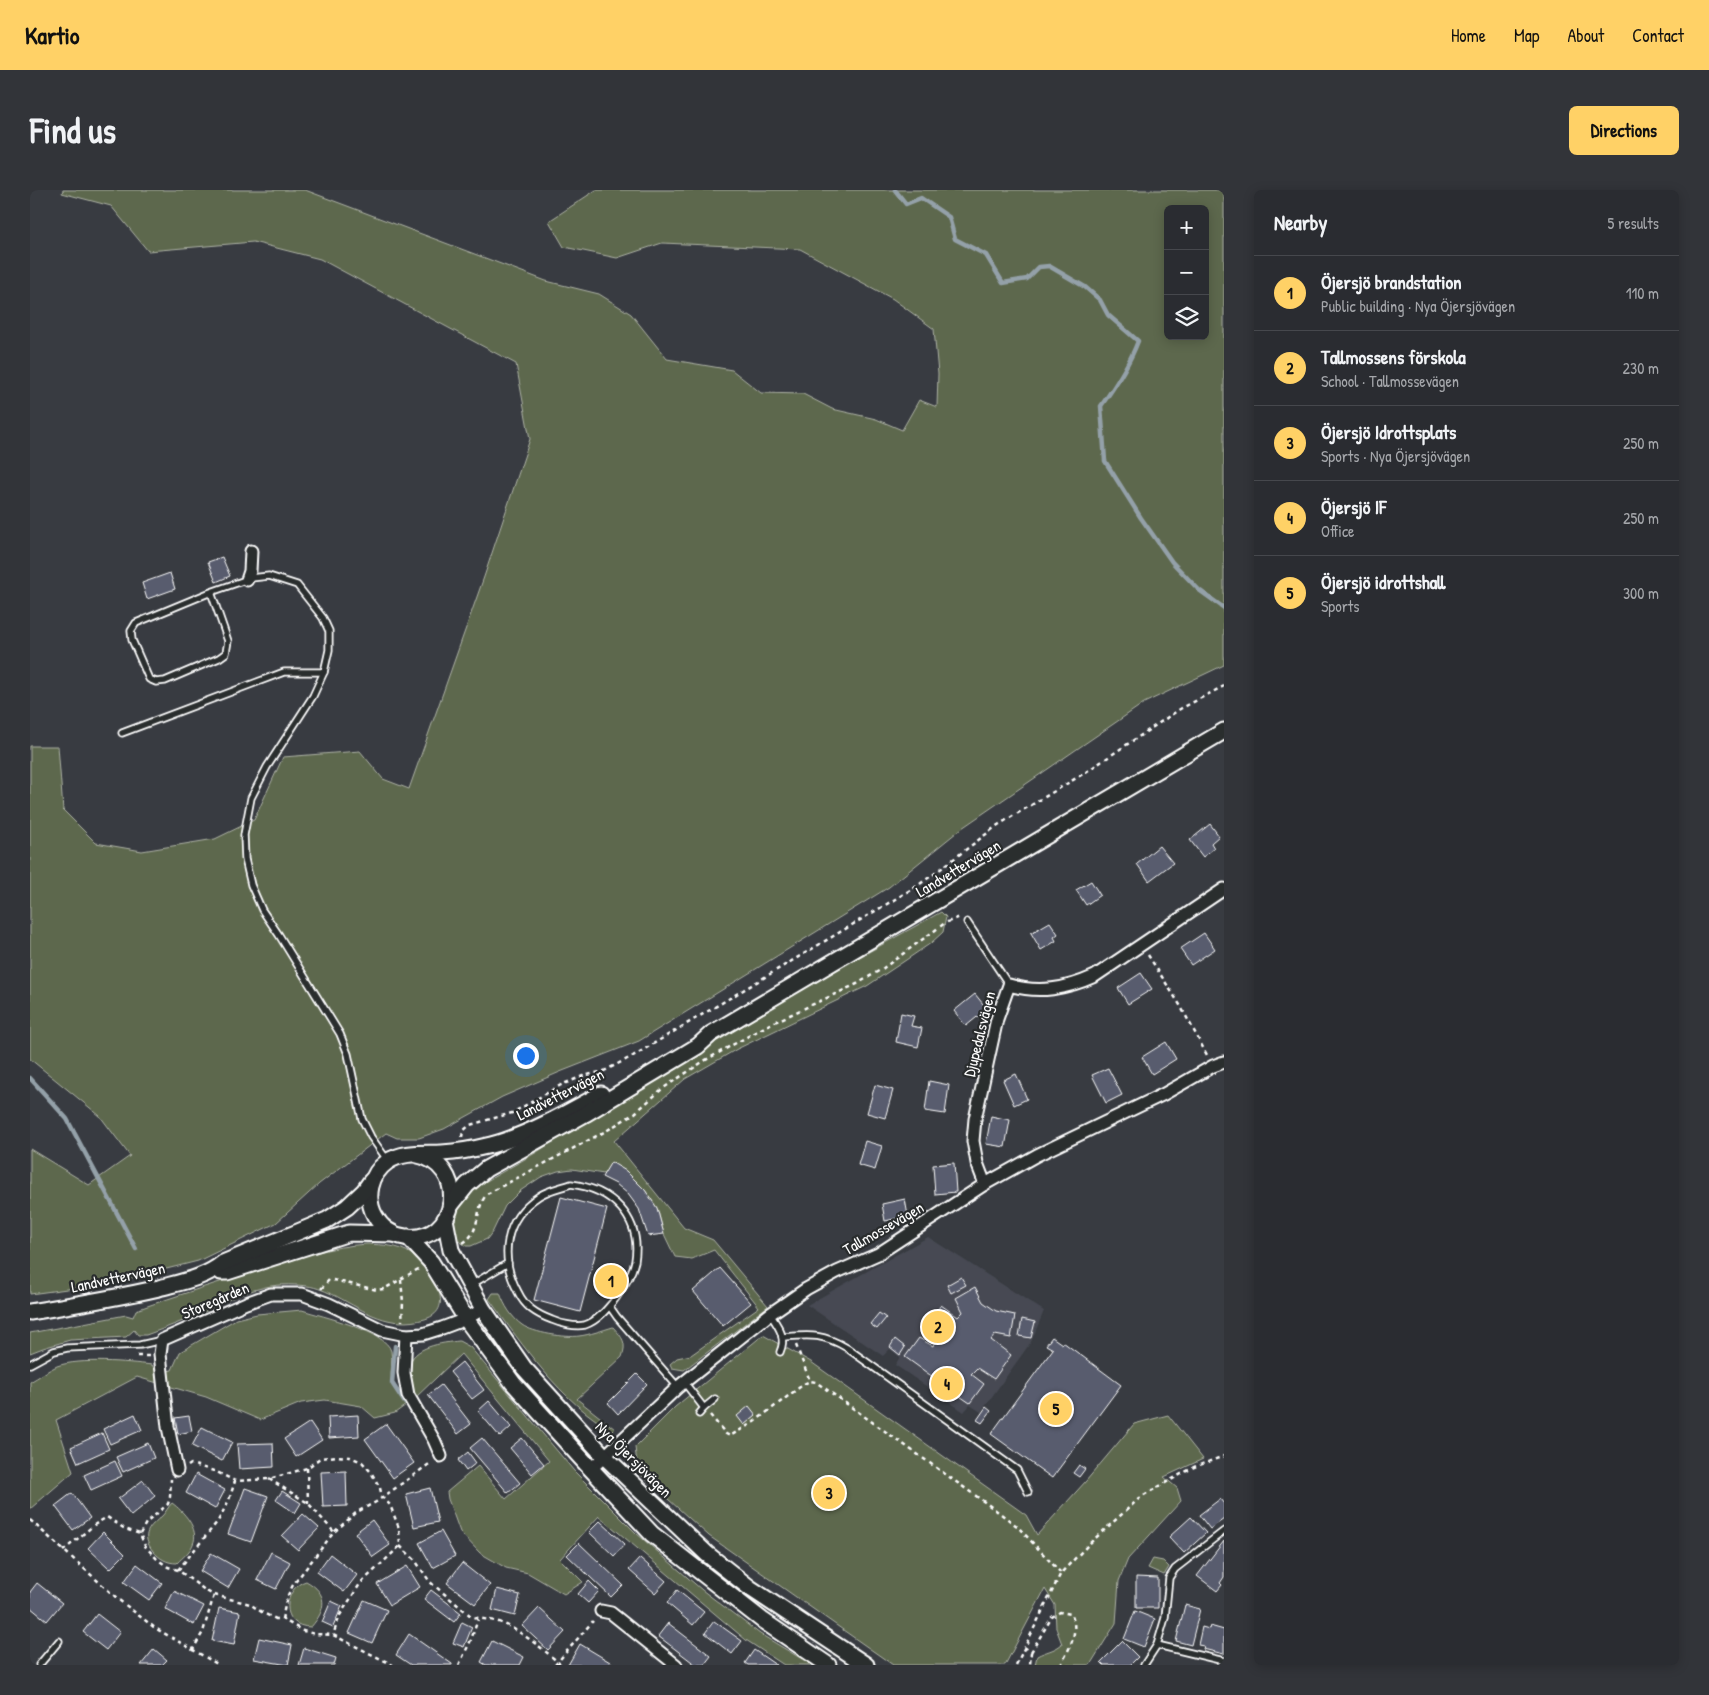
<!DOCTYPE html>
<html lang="en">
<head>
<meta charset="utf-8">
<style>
	body { margin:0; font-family:"Patrick Hand",sans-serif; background:#323439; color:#f1f3f6 }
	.controls { position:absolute; right:15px; top:15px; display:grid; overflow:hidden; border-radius:8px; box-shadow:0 2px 12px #0003 }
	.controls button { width:45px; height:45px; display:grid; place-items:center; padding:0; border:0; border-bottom:1px solid #46484d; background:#2a2c31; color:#f1f3f6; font:25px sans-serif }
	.you { position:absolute; left:495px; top:865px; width:18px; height:18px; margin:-12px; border:4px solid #fff; border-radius:50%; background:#1a73e8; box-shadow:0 0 0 8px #1a73e833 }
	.badge { display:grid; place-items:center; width:32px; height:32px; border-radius:50%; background:#ffd166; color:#111; font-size:16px; font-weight:700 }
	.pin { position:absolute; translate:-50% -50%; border:2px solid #fff; box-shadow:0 1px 5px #0006 }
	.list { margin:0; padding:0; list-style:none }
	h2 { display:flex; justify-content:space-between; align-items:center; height:65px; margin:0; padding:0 20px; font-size:21px }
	h2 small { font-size:16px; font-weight:400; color:#a5a7ab }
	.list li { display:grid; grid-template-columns:32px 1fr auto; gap:15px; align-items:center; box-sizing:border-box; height:75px; padding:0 20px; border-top:1px solid #46484d }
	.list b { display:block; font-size:19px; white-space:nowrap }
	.list p { margin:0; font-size:16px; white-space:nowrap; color:#a5a7ab }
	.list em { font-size:16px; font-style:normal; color:#a5a7ab }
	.icon { flex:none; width:28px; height:28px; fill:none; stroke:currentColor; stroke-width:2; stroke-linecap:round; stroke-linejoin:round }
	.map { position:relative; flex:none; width:1194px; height:1475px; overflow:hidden; border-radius:8px }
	header { display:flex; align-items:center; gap:30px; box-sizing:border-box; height:70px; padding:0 25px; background:#ffd166; color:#111 }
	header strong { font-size:24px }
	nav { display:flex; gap:28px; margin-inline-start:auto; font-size:18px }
	.intro { display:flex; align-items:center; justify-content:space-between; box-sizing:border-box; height:120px; padding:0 30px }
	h1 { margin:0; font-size:35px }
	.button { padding:12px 22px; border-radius:8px; background:#ffd166; color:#111; font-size:18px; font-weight:700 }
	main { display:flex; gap:30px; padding:0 30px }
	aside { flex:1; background:#2a2c31; border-radius:8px; box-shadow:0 2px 12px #0003 }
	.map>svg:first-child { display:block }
	.built { fill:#464952 }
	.green { fill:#5d674e; stroke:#aeb3a6; fill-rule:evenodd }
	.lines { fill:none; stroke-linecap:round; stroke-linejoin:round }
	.stream { stroke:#94a1a9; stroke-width:4.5 }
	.building { fill:#585c6e; stroke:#fff }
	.lane-casing { stroke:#fff; stroke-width:9 }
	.street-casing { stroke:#fff; stroke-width:15 }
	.secondary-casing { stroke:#fff; stroke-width:19 }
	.path { stroke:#fff; stroke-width:2.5; stroke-dasharray:4 4; stroke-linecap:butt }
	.lane { stroke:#2a2d2e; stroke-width:5.5 }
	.street { stroke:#2a2d2e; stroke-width:11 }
	.secondary { stroke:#2a2d2e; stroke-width:15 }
	.labels { text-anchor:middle; stroke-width:4.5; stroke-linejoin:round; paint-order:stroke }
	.street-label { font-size:16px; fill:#fff; stroke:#2a2d2e }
</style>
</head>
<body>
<header>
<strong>Kartio</strong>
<nav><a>Home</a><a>Map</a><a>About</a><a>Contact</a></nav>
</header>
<div class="intro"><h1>Find us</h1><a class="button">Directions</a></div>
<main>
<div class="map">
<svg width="1194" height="1475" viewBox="0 0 1194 1475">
	<rect width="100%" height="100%" fill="#383b41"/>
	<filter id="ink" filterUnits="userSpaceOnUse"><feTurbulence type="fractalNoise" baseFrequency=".02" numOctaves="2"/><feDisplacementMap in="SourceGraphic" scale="10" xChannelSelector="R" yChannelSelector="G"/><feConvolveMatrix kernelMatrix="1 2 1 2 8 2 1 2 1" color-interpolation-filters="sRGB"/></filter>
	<g filter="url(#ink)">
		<polygon class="built" points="898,1047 1014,1121 1001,1152 951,1222 940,1215 934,1222 865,1175 870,1167 860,1159 853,1166 777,1115"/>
		<g class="green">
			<path d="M33,0H275L516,91L569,104L601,124L637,169L702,180L731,203L773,204L802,219L846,229L872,240L889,210L907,217L908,184L904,139L863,109L770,59L632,53L587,68L534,57L519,31L566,0H1194V475L1114,513L932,638L859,697L609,851L530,882L472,907L414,939L389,948H367L356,943L289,994L246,1033L168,1071L81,1093L0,1104V959L59,995L100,966L70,926L0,869V556H28L33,620L66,653L112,661L185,649L224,630L253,567L330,561L353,589L379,599L454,387L500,249L486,174L290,69L223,52L118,61L81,16L32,3ZM1138,19H1175V146H1138Z"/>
			<polygon points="911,722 916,727 913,742 901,753 873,772 837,796 707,859 655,889 584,951 654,1038 683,1050 738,1116 654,1180 642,1178 640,1174 647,1168 661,1165 729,1117 684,1060 662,1069 645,1067 634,1044 627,1018 615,1000 596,981 574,984 542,979 528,981 511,987 490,1001 475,1016 463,1041 457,1049 441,1056 436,1056 425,1048 422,1031 432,1010 441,1000 507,962 610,895 754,809"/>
			<path d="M337,1054C352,1055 369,1055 381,1064C399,1076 429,1119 395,1129C359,1139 336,1122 306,1106C297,1102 287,1097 277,1096C261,1094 244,1094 228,1099C210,1103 192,1113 176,1121C156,1130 136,1138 116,1145H108L104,1140L96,1147L40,1150L13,1158L0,1163V1143L96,1125L103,1127L106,1120C148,1105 190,1092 233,1078C268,1068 301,1056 337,1054Z"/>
			<path d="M463,1103H470C474,1115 482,1128 492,1135C503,1143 536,1148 549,1146C559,1145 573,1140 583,1137C593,1148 597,1153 592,1167L547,1209L585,1239L583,1241C530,1211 494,1157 459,1109Z"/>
			<path d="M272,1120C291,1126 356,1141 361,1161C363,1171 360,1182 362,1192C363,1199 371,1208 376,1215L365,1223L345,1228L331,1216L295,1210L271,1213L230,1230L176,1207L107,1187L26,1230L43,1282L0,1319V1192C9,1187 18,1180 27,1176C50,1168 97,1172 122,1175L127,1183L142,1180L150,1162L206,1129L227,1124Z"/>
			<path d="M733,1145L781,1172L996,1325L1007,1345L1056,1291L1104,1234L1138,1225L1173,1269L1134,1287L1147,1298L1151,1311L1098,1369L1089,1391L1086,1433L1060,1475H1005L1007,1466C1016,1461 1024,1461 1032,1454L1026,1438L1025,1415L1015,1399L975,1475H863L679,1346L608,1282L605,1257L645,1217Z"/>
			<path d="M429,1151L440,1157L544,1281L606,1343L672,1400L730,1444L782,1475H754L716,1450L569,1326L530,1369L553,1392L534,1404L498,1383L476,1378L450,1363L430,1342L418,1309L417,1302L448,1276L476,1309L519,1271L431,1164L384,1209C382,1199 378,1187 379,1177C382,1156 412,1153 429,1151Z"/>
			<path d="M142,1313C153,1321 170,1339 163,1354C160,1362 153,1367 147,1373C137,1373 130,1369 123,1361C110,1345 119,1337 132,1326C136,1322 138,1317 142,1313Z"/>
			<polygon points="1123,1369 1133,1371 1139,1377 1134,1385 1118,1378"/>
			<path d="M276,1391C298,1403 297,1419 281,1437C248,1437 254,1397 276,1391Z"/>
		</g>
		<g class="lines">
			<g class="stream">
				<path d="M865,0L876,14L891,8L919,27L925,49L956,65L973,93L997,89L1009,77L1019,76L1055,97L1070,110L1078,125L1108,151C1099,175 1086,195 1071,216L1075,271L1111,328L1142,372L1169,400L1194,418"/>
				<polyline points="0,888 37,929 106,1059"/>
				<polyline points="365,1156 362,1193 375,1213"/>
			</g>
		</g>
		<g class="building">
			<polygon points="192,367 200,386 186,392 178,372"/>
			<polygon points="140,383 145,399 117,409 112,393"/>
			<polygon points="1180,634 1189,646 1181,653 1184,658 1173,667 1160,650"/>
			<polygon points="1129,656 1143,673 1119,691 1107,674"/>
			<polygon points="1061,691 1070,705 1056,715 1046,700"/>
			<polygon points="1020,732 1028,744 1024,747 1026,751 1011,760 1001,743"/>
			<polygon points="1174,743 1185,759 1161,775 1150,759"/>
			<polygon points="1111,783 1122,799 1098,814 1088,798"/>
			<polygon points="945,804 957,819 936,836 924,821"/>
			<polygon points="871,823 884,826 881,836 892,838 888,857 866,852"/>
			<polygon points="1136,852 1146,869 1122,884 1112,867"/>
			<polygon points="1078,878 1092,905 1076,913 1062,885"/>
			<polygon points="986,884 997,909 984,915 973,890"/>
			<polygon points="899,891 919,895 915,924 895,921"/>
			<polygon points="845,895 863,900 855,928 837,923"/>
			<polygon points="961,926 980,930 975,957 956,954"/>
			<polygon points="835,951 852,956 845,980 828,975"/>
			<polygon points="581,972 596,981 615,1000 627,1018 634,1044 618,1046 609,1019 598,1004 586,994 572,987"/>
			<polygon points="924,973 926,1002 905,1004 903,975"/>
			<polygon points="531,1007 577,1019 550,1122 504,1110"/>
			<polygon points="875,1009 878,1026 855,1031 852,1014"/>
			<polygon points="690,1078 721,1113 693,1136 663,1101"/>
			<polygon points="931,1087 936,1095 921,1103 917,1095"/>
			<polygon points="945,1097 953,1112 966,1121 985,1125 981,1148 965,1145 961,1150 981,1165 964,1189 947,1178 941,1184 954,1194 940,1213 921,1200 918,1204 905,1193 907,1190 875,1167 889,1148 903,1156 906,1149 893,1139 911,1115 928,1127 933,1122 926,1108"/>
			<polygon points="849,1123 856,1128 847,1139 840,1134"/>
			<polygon points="992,1129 1005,1132 1001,1148 989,1146"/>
			<polygon points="1022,1147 1032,1154 1033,1152 1091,1195 1022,1288 961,1244 1023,1159 1016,1155"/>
			<polygon points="865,1149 875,1157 870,1165 860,1157"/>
			<polygon points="432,1172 454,1200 442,1209 420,1182"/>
			<polygon points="607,1184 617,1194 588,1224 578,1213"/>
			<polygon points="411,1195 441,1234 428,1244 398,1205"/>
			<polygon points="459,1211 481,1237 470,1247 448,1221"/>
			<polygon points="719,1216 726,1225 714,1235 707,1226"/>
			<polygon points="956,1217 961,1221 952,1233 947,1230"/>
			<polygon points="105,1224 112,1240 80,1254 73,1239"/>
			<polygon points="328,1225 329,1246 299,1248 298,1227"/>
			<polygon points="159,1226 162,1241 148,1244 145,1228"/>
			<polygon points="280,1232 292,1250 266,1267 254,1249"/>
			<polygon points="356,1234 384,1273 363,1288 335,1249"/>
			<polygon points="172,1237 202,1252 192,1271 162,1256"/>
			<polygon points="72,1243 79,1259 48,1273 41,1257"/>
			<polygon points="452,1248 490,1293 478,1303 440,1258"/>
			<polygon points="492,1248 514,1274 502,1284 480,1258"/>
			<polygon points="118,1253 124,1268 93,1282 86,1267"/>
			<polygon points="243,1253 244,1277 209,1279 207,1254"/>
			<polygon points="438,1262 446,1273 436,1281 428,1270"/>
			<polygon points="85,1271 92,1286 61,1300 54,1285"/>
			<polygon points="1049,1275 1055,1279 1049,1287 1043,1283"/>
			<polygon points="316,1281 317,1316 293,1317 291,1282"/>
			<polygon points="166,1284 195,1300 185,1319 156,1303"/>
			<polygon points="113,1290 125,1306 101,1326 88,1309"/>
			<polygon points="215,1298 238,1306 221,1352 198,1344"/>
			<polygon points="400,1298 408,1332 384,1337 376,1304"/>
			<polygon points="252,1301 271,1313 265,1323 246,1310"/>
			<polygon points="42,1303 60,1328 43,1340 25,1316"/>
			<polygon points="1190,1309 1194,1314 1194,1329 1180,1339 1169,1325"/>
			<polygon points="273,1324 289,1338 268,1360 252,1346"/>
			<polygon points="1161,1327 1176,1343 1154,1363 1139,1347"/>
			<polygon points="342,1330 360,1355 343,1367 325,1343"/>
			<polygon points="570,1331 595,1354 584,1366 559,1342"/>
			<polygon points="411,1341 425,1366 403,1378 389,1353"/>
			<polygon points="73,1342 95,1364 80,1379 58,1358"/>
			<polygon points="1194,1351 1194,1387 1190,1393 1192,1395 1187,1401 1167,1386"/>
			<polygon points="549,1353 593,1395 581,1407 537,1365"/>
			<polygon points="241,1362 260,1372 246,1399 227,1390"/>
			<polygon points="181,1363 209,1379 198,1398 170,1381"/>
			<polygon points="300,1364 327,1385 314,1402 287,1382"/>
			<polygon points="610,1368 636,1391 625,1403 599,1380"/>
			<polygon points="432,1373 460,1395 445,1414 417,1393"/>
			<polygon points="107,1374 132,1393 119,1410 94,1392"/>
			<polygon points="377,1376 390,1397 360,1415 347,1394"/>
			<polygon points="1106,1387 1128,1388 1128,1418 1106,1418"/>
			<polygon points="559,1391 569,1401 558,1413 548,1404"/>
			<polygon points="7,1393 32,1413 17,1431 0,1417 0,1402"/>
			<polygon points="467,1399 490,1405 485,1426 462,1420"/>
			<polygon points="401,1400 431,1423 424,1432 394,1409"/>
			<polygon points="647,1400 674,1422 663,1435 637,1413"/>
			<polygon points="144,1401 174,1416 164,1435 135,1419"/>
			<polygon points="334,1410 357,1420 342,1453 319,1443"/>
			<polygon points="301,1411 312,1416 303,1437 292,1432"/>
			<polygon points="1155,1415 1170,1419 1161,1455 1146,1451"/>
			<polygon points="189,1418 210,1422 204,1455 182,1451"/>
			<polygon points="509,1418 535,1442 518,1460 492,1436"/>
			<polygon points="1105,1421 1125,1429 1114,1457 1094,1449"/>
			<polygon points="67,1424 90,1442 76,1460 53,1442"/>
			<polygon points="684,1431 712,1451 702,1464 675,1443"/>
			<polygon points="432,1432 442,1437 434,1457 423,1453"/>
			<polygon points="638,1433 681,1466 674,1475 666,1475 628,1446"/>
			<polygon points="1180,1436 1194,1440 1194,1464 1173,1459 1174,1456 1168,1455 1172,1437 1179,1439"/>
			<polygon points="379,1444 422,1474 422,1475 381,1475 366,1465"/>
			<polygon points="229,1448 262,1455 258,1475 224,1469"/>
			<polygon points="462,1451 494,1467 490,1475 456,1475 451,1472"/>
			<polygon points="1092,1451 1108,1467 1100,1475 1074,1475 1071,1472"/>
			<polygon points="550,1454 585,1475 538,1475"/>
			<polygon points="274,1458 306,1468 304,1475 269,1475"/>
			<polygon points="124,1459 137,1470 132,1475 111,1475"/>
			<polygon points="724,1460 746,1475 718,1475 715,1473"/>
		</g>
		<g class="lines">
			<g class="lane-casing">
				<g id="lane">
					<polyline points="181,402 198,451 196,463 189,468 135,491 126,492 119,489 102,450 101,441 106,433 181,402 221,388 239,386 267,395 293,428 299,441 299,460 294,482 283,506 237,577 221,608 214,645 215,669 221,695 232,720 249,745 310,844 318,864 332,929 341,947 358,971"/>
					<polyline points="92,543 254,482 294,482"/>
					<polyline points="937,732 979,795"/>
					<path d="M541,994C581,999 612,1027 605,1071C602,1085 594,1097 586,1108C578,1118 568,1131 555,1135C545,1137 531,1134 522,1130C506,1124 495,1117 488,1102C469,1067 474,1029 509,1006C518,1000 530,998 541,994Z"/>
					<polyline points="441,1095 478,1073"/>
					<polyline points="580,1117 587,1127 648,1197"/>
					<path d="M740,1124C748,1136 757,1147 750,1162"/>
					<path d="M752,1147C780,1145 792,1143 817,1158L987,1280L998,1302"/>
					<polyline points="0,1174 24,1161 37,1158 110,1155 132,1150"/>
					<polyline points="654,1192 674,1218 685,1209"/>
					<polyline points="669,1224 674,1218"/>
					<polyline points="1127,1455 1194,1471"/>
					<polyline points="9,1475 29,1451"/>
					<polyline points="1114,1475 1127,1455 1135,1428 1139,1388 1145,1379 1194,1341"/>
				</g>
			</g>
			<g class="street-casing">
				<g id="street">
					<polyline points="217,390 220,381 221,361"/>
					<path d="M955,994L947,973L943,951L945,929L967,829L979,795C1009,804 1036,799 1065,786L1194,699"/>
					<polyline points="376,1145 374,1183 378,1205 404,1250 411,1266"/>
					<polyline points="561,1279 648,1197 740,1124 776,1099 807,1082 848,1064 955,994 1007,965 1134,904 1183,876 1194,872"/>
					<polyline points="147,1280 138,1237 130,1164 132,1150 216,1113 241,1104 272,1104 299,1114 352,1140 376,1145 393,1144 412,1138 436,1129 453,1119"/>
					<polyline points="571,1421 581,1423 646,1475"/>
				</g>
			</g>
			<g class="secondary-casing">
				<g id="secondary">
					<path d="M384,964C441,974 429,1054 375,1047C362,1045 351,1037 345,1026C335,1008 340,984 357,972C373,961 394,964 412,963C429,962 445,959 461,955C496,946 539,922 571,904"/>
					<polyline points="421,1015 437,995 456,979 555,924 668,856 681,844 1194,541"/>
					<polyline points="415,1029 421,1060 453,1119 494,1178 574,1266 677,1364 720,1398 836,1475"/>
					<polyline points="378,1047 401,1072 436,1129 483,1193 561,1279 622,1344 732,1430 798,1475"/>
					<polyline points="191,1082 197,1082 319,1043 364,1044"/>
					<path d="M0,1122C43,1115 86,1108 129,1098C151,1092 175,1088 193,1073L297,1030L317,1017L334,1001L341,991"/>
				</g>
			</g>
			<g class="path">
				<polyline points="1118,765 1150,815 1177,865"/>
				<polyline points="432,947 433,941 440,935 482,923 531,895 553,886 574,881 603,866 887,696 904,684 968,635 1053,584 1150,519 1194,496"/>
				<path d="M433,1053C452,1041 444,1019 457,1004L576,941L605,923L632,899L674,871L738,835L827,794L852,779L915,733L930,727"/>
				<polyline points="371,1090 373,1112 372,1131"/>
				<polyline points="291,1099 299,1090 303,1090 347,1100 354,1099 390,1078"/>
				<polyline points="766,1155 780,1191"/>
				<polyline points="107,1166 119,1166"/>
				<polyline points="680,1225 696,1244 700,1246 724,1232 774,1194 780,1191 786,1192 967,1321 987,1336 1031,1383"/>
				<polyline points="158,1276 161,1274 187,1282 205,1291 239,1289 277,1278 290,1268 307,1266 320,1267 332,1272 341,1282 350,1298 352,1307 360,1315 369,1338 370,1356 330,1394 310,1425 303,1445"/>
				<polyline points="277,1278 278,1313"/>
				<polyline points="239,1289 278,1313 304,1342"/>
				<polyline points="0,1330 89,1410 125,1438 189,1475"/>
				<polyline points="110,1344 116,1333 138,1314 140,1307 141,1289"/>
				<path d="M370,1356L385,1370L400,1392L441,1426C452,1430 463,1429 474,1434C492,1442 516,1461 531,1475"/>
				<polyline points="33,1361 64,1335 77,1327 95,1339 110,1344 115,1356 127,1369 138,1377 148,1380 176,1401 184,1405 220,1414 233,1423 246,1429 252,1429 273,1441 285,1444 303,1445 363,1475"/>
				<polyline points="148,1380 188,1331 199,1310 205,1291"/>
				<polyline points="252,1429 257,1407 263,1395 304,1342 327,1322 346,1312 402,1272"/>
				<polyline points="994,1457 1001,1462 1000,1475"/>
				<polyline points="162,1461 173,1442 184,1405"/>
				<path d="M1001,1462L1022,1427L1030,1422L1041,1424C1050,1441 1039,1459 1031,1475"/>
				<polyline points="429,1475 441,1450 448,1429"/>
				<polyline points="525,1475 563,1431"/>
				<polyline points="986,1475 1031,1383 1060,1353 1112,1306 1164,1277 1194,1266"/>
			</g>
			<use href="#lane" class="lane"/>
			<use href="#street" class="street"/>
			<use href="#secondary" class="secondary"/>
		</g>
	</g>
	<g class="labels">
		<g class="street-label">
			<text transform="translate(928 678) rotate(-31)" y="6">Landvettervägen</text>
			<text transform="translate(949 844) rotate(-76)" y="6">Djupedalsvägen</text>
			<text transform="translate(530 904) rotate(-27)" y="6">Landvettervägen</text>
			<text transform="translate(853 1038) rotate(-30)" y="6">Tallmossevägen</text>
			<text transform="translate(88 1087) rotate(-12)" y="6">Landvettervägen</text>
			<text transform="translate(185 1110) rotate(-23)" y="6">Storegården</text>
			<text transform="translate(604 1269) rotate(45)" y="6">Nya Öjersjövägen</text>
		</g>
	</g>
</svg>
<div class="controls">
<button>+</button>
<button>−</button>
<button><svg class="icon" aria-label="layers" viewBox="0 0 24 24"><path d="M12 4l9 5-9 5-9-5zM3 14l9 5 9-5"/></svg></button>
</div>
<div class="you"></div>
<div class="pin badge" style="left:581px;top:1091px">1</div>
<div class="pin badge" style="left:908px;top:1137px">2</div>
<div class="pin badge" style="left:799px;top:1303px">3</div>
<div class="pin badge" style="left:917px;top:1194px">4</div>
<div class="pin badge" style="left:1026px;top:1219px">5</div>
</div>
<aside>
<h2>Nearby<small>5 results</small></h2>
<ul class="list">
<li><span class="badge">1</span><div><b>Öjersjö brandstation</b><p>Public building · Nya Öjersjövägen</p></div><em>110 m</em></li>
<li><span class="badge">2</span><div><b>Tallmossens förskola</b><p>School · Tallmossevägen</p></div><em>230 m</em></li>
<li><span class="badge">3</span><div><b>Öjersjö Idrottsplats</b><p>Sports · Nya Öjersjövägen</p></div><em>250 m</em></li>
<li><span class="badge">4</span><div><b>Öjersjö IF</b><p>Office</p></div><em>250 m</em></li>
<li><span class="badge">5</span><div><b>Öjersjö idrottshall</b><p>Sports</p></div><em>300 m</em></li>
</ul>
</aside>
</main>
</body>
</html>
